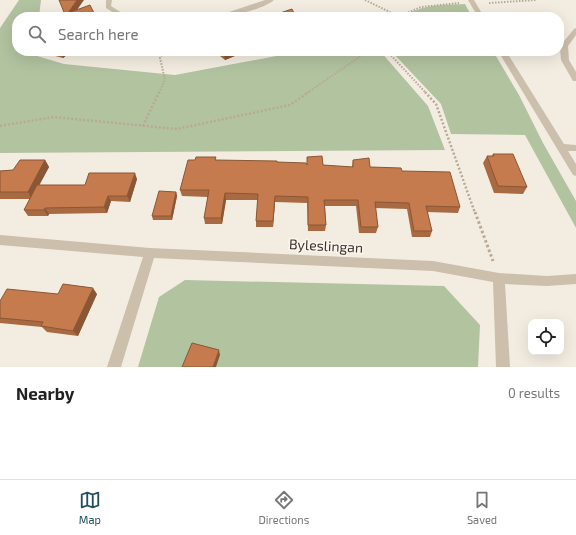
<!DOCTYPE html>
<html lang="en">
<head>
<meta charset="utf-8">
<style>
	body { margin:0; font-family:"Exo 2",sans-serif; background:#f2f2f2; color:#222 }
	.controls { position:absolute; right:12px; bottom:12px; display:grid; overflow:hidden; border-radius:8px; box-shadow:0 4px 16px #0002 }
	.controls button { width:36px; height:36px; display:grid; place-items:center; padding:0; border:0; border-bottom:1px solid #e0e0e0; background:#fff; color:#222; font:20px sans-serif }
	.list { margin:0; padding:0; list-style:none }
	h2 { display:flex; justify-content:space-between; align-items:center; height:52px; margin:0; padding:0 16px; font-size:17px }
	h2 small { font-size:13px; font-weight:400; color:#767676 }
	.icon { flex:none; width:22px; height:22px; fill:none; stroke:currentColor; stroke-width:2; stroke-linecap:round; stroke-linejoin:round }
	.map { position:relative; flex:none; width:576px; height:367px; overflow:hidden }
	.search { position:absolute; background:#fff; box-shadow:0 4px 16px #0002; left:12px; right:12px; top:12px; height:44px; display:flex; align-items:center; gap:10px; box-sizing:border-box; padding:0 14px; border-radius:16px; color:#767676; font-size:15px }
	.sheet { height:112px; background:#fff }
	nav { display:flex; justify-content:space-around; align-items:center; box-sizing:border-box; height:56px; border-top:1px solid #e0e0e0; background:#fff; font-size:11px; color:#767676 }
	nav a { display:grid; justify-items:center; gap:2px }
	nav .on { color:#204f5c }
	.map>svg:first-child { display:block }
	.green { fill:#b2c3a0 }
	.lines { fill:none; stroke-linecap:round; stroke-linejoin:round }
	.path-far2 { stroke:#b8a996; stroke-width:2; stroke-dasharray:1.5 1.5; stroke-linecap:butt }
	.path-far1 { stroke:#b8a996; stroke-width:2.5; stroke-dasharray:2 2; stroke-linecap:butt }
	.path { stroke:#b8a996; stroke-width:3; stroke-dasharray:2.5 2.5; stroke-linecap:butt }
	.minor { fill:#ccbfac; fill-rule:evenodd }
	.wall { fill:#a96a42 }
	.shaded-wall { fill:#8a5636 }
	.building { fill:#c57b4d; stroke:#8a5636 }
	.labels { text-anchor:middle; stroke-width:3; stroke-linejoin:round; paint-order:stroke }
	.street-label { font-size:14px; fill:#3a322b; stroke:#faf6ee }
</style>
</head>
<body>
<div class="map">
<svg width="576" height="367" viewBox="0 0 576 367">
	<rect width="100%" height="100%" fill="#f3ede1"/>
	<g class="green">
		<polygon points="19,0 41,0 39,17 17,17 17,51 37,51 37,56 64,64 175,75 282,55 293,51 380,51 428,106 445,150 0,153 0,28"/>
		<path d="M465,4L472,17H403C421,4 444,5 465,4Z"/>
		<polygon points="391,51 493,51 519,95 543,143 576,201 576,228 525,135 451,134 441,104"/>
		<polygon points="185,280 444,286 480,325 478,367 138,367 159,297"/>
	</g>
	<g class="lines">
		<g class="path-far2">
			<polyline points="365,0 398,16"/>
			<polyline points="489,3 536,0"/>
			<polyline points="397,17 421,7 459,3"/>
			<polyline points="387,51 426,93"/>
			<polyline points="159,93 165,80 160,58 164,51"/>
			<polyline points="307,93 368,51"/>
		</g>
		<g class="path-far1">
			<polyline points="425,92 436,104 475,213"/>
			<polyline points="0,126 54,117 177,129 290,105 309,92"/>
			<polyline points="143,126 159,92"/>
		</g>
		<polyline class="path" points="475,212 493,261"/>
		<g class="minor">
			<polygon points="106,0 112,0 111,6 128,17 120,17 106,8"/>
			<path d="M265,0H274C262,10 230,17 214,17Z"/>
			<polygon points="468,0 474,0 484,17 478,17"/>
			<polygon points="576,28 576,35 568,46 569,60 576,72 576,81 573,81 561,60 560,46 574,29"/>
			<polygon points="498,51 506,51 564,144 576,145 576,151 568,151 576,164 576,176 573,175"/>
			<polygon points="0,235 150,248 433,261 499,273 547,276 576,274 576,284 547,286 505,284 510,367 496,367 493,282 433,271 154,258 121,367 107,367 143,257 0,245"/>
		</g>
	</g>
	<g class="wall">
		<polygon points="40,51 72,51 63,58 40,52"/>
		<polygon points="214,51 247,51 225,60"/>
		<polygon points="493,154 527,187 523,194 494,193 483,163 487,156 492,156"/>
		<polygon points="307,157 323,165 352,167 353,160 370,167 402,171 460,207 458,213 427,212 432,231 430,237 412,237 407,209 375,208 378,227 376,233 359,233 356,206 325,206 326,225 325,231 308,231 307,203 275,202 273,227 256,227 256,221 258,200 226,200 222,224 205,224 204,218 208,197 182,196 180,190 195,160 216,160 307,164"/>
		<polygon points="45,160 49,167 39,185 85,185 137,179 130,202 111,201 107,213 49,214 48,216 28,216 24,210 30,199 0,199 0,171 13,170"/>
		<polygon points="176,192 177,196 172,220 153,220 152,216"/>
		<polygon points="58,294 97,294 78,336 47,332 42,327 0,323 0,318"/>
	</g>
	<g class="shaded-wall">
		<polygon points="77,0 84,0 72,17 68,13"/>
		<polygon points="60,51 72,51 63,58"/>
		<polygon points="229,51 247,51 225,60 224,53"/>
		<polygon points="45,160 49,167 32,199 28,192"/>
		<polygon points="135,173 137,179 130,202 127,196"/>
		<polygon points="176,192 177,196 172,220 171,216"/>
		<polygon points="225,193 226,200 222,224 221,218"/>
		<polygon points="108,196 111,201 107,213 104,207"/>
		<polygon points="275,196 275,202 273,227 273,221"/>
		<polygon points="45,208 49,214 48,216 44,210"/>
		<polygon points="93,288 97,294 78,336 73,331"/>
		<polygon points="219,350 220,355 216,367 213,367"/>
	</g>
	<g class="building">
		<polygon points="59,0 77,0 68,13 90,5 96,17 66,17"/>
		<polygon points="292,9 296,17 268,17"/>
		<polygon points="493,154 513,154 527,187 498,186 487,156 494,156"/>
		<polygon points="322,156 323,165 353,167 353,160 369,158 370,167 401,168 402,171 450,172 460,207 426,206 432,231 414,231 409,203 375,202 378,227 361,227 358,200 324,200 326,225 308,225 308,197 275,196 273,221 256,221 258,194 225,193 221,218 204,218 209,190 180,190 188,160 195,160 196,157 216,157 215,160 277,161 277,162 306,163 307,165 307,157"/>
		<polygon points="20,160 45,160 28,192 0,192 0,171 13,170"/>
		<polygon points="89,173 135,173 127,196 108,196 104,207 45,208 44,210 24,210 37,185 85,185"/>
		<polygon points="159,191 176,192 171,216 152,216"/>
		<polygon points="63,284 93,288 73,331 41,326 43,322 0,318 0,301 7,289 58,294"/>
		<polygon points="192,343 219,350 213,367 182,367"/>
	</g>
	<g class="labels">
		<g class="street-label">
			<text transform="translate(326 246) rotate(3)" y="5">Byleslingan</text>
		</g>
	</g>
</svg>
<div class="controls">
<button><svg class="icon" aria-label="locate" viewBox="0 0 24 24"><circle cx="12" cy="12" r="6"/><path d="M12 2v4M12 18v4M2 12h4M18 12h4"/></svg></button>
</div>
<div class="search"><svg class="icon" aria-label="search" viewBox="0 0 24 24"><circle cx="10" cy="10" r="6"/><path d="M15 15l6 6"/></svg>Search here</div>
</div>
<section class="sheet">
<h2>Nearby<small>0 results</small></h2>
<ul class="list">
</ul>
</section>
<nav>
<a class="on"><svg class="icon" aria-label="map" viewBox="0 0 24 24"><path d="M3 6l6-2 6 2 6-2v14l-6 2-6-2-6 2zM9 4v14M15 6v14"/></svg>Map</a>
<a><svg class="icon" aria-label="directions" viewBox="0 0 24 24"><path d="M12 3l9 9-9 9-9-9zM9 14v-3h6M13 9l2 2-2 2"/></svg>Directions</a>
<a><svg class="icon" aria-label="saved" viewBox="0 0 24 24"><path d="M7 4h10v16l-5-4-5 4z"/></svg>Saved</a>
</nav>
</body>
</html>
